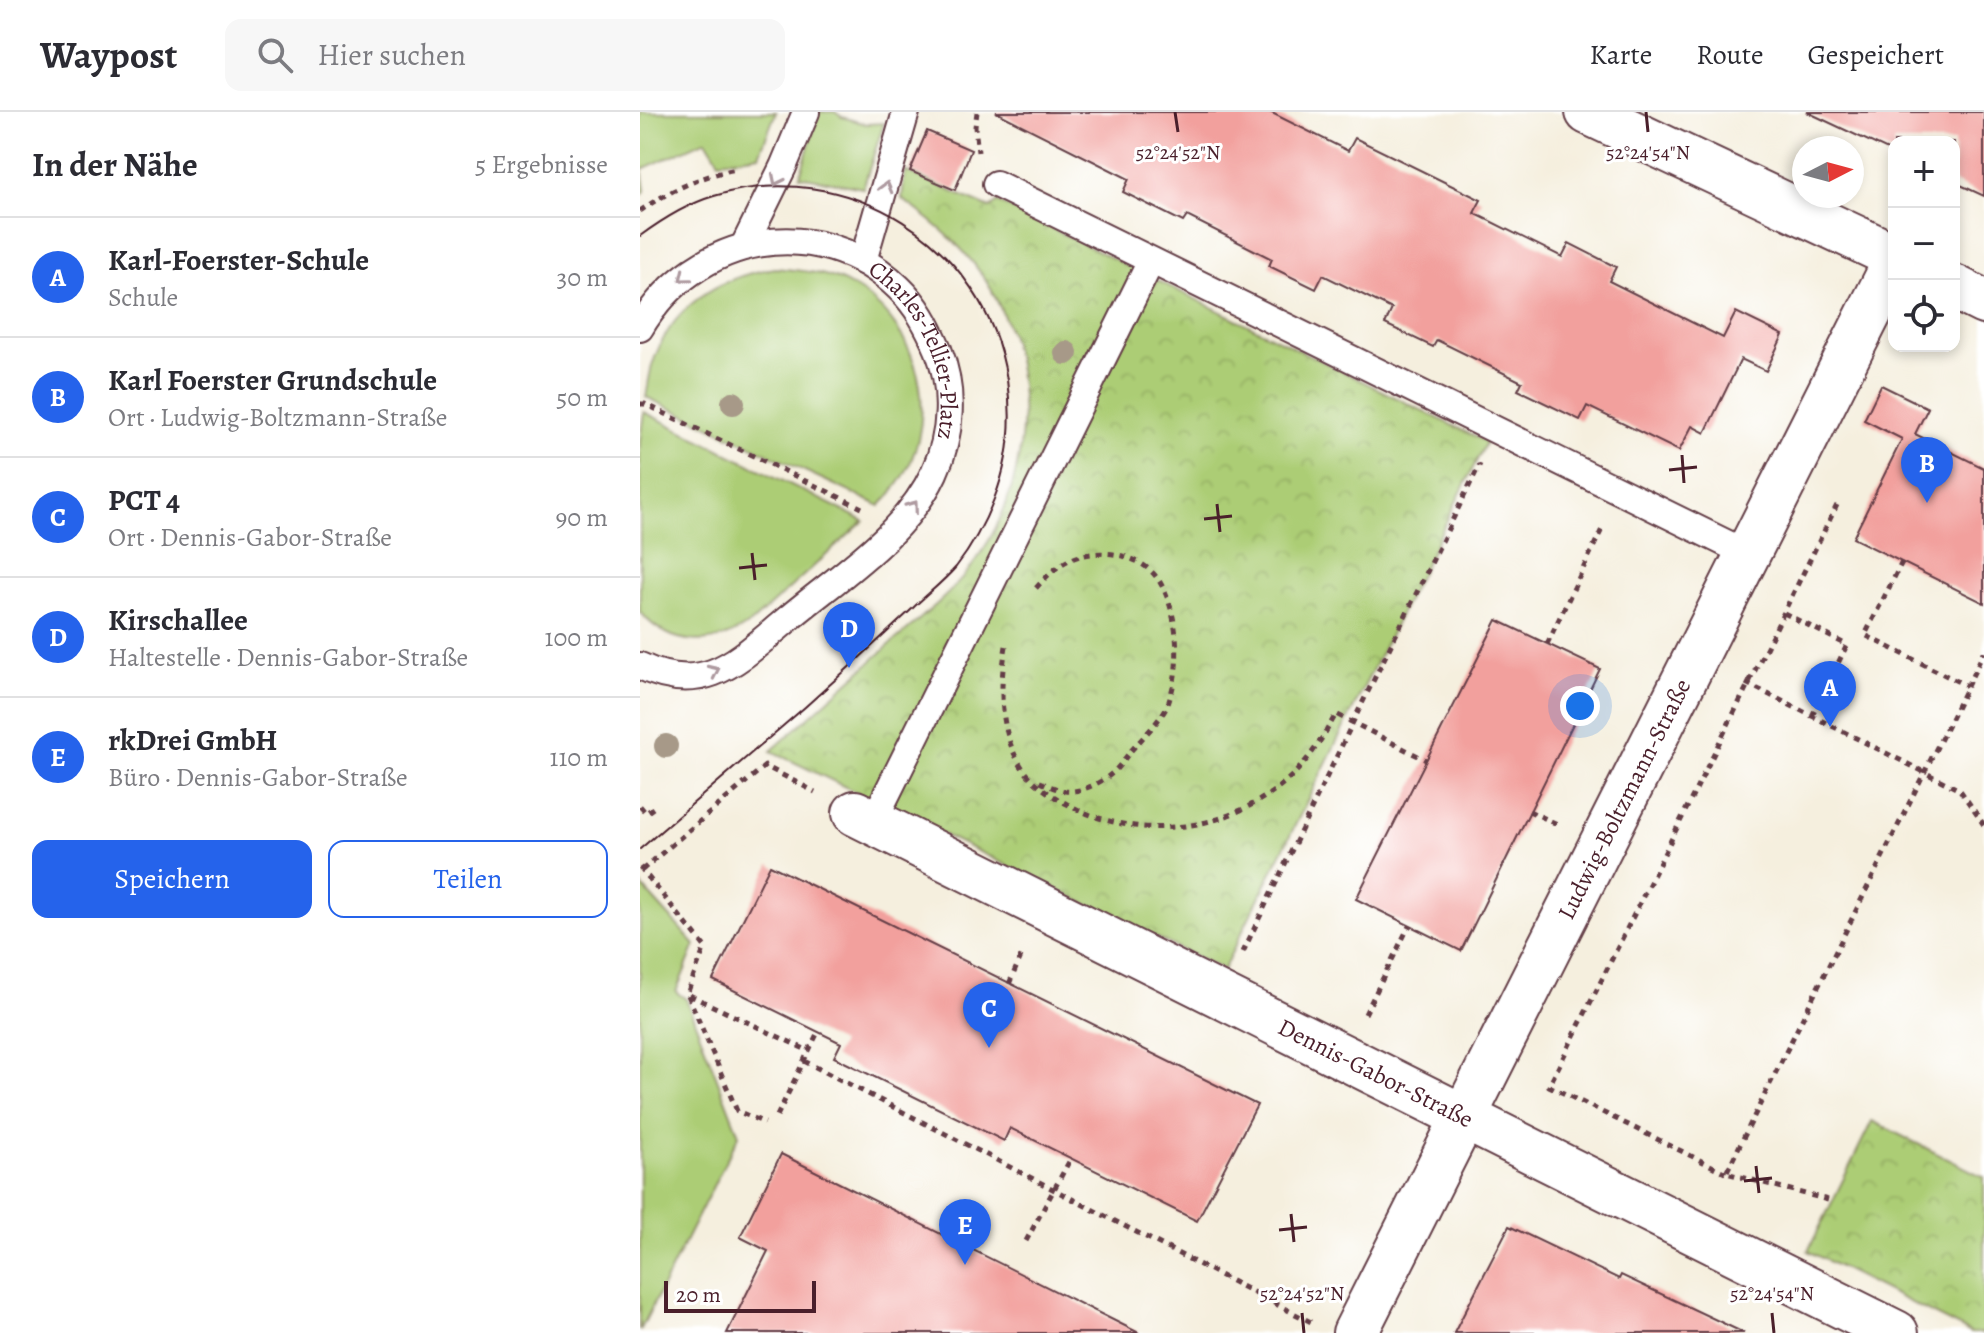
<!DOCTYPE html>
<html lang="de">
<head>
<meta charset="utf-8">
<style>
	body { margin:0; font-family:Alegreya,serif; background:#f7f7f7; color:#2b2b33 }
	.controls { position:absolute; right:24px; top:24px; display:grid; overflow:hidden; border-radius:16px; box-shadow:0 4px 12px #0003 }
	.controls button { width:72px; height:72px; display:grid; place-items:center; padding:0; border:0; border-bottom:2px solid #e1e1e2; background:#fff; color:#2b2b33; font:40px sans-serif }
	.compass { position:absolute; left:1152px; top:24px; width:72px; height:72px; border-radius:50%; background:#fff; box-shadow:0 4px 12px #0003; rotate:84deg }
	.scale { position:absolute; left:24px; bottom:20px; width:152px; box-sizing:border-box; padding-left:8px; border:4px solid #4a1f2b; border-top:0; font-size:22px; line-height:28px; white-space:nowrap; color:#4a1f2b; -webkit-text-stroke:6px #fff; paint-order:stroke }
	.you { position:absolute; left:940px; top:594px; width:28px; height:28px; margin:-20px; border:6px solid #fff; border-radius:50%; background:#1a73e8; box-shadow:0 0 0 12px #1a73e833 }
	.badge { display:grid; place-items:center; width:52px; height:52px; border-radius:50%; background:#2563eb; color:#fff; font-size:26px; font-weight:700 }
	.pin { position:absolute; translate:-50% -66px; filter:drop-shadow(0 2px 4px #0008) }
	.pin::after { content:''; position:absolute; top:42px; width:28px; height:24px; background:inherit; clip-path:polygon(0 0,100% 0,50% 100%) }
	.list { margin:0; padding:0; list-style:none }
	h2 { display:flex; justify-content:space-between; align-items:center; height:104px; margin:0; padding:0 32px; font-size:34px }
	h2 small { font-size:26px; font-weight:400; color:#7c7c81 }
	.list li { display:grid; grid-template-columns:52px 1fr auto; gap:24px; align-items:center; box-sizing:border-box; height:120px; padding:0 32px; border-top:2px solid #e1e1e2 }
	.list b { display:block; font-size:30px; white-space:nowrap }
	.list p { margin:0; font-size:26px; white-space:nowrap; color:#7c7c81 }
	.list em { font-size:26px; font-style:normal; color:#7c7c81 }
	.actions { display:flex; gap:16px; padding:24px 32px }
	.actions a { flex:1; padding:18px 0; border:2px solid #2563eb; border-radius:16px; text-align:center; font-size:28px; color:#2563eb }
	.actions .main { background:#2563eb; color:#fff }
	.icon { flex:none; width:44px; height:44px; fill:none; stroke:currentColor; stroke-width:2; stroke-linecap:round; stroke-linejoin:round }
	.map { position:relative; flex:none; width:1344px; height:1221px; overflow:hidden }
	header { display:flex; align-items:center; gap:48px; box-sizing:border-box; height:112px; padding:0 40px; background:#fff; border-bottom:2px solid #e1e1e2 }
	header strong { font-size:38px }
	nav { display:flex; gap:44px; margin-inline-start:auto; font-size:28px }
	.search { width:560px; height:72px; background:#f7f7f7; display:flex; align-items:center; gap:20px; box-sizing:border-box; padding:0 28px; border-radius:16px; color:#7c7c81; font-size:30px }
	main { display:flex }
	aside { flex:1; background:#fff }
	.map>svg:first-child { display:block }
	.grass { fill:#accd75; stroke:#7b7650; stroke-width:2 }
	.park { fill:url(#park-crowns); stroke:#7b7650; stroke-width:2 }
	.building { fill:#f2a09d }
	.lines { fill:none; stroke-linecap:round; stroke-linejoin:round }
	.service-casing { stroke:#643e46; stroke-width:30 }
	.minor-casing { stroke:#643e46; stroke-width:48 }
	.path { stroke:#643e46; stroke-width:5; stroke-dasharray:6 6; stroke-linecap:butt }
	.service { stroke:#fff; stroke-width:26 }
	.minor { stroke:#fff; stroke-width:44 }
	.tram { stroke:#4a1f2b; stroke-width:2 }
	.tree { fill:#a79988 }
	.oneway { stroke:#ae9aa0 }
	.ticks { fill:none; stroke:#4a1f2b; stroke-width:3 }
	.labels { text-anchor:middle; stroke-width:6; stroke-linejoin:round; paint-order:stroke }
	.street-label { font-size:24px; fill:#4a1f2b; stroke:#fff }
	.ticks-label { font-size:20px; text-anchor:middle; fill:#4a1f2b; stroke:#fff; stroke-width:6; stroke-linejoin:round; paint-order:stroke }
</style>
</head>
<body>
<header>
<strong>Waypost</strong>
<div class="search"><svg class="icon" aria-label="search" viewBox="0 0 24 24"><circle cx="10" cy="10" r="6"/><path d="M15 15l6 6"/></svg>Hier suchen</div>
<nav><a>Karte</a><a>Route</a><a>Gespeichert</a></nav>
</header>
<main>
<aside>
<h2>In der Nähe<small>5 Ergebnisse</small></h2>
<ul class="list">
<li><span class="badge">A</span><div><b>Karl-Foerster-Schule</b><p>Schule</p></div><em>30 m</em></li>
<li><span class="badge">B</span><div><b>Karl Foerster Grundschule</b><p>Ort · Ludwig-Boltzmann-Straße</p></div><em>50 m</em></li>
<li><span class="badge">C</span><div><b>PCT 4</b><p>Ort · Dennis-Gabor-Straße</p></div><em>90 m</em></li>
<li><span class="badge">D</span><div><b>Kirschallee</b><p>Haltestelle · Dennis-Gabor-Straße</p></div><em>100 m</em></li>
<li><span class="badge">E</span><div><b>rkDrei GmbH</b><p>Büro · Dennis-Gabor-Straße</p></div><em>110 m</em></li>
</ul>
<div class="actions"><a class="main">Speichern</a><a>Teilen</a></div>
</aside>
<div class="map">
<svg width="1344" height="1221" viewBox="0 0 1344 1221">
	<defs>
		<pattern id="park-crowns" width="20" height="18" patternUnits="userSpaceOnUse" patternTransform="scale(2)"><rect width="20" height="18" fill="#accd75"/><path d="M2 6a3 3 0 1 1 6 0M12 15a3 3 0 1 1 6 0" fill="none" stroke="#96b065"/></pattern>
	</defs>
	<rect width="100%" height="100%" fill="#fff"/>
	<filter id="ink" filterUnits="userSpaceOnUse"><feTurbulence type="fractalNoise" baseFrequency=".0125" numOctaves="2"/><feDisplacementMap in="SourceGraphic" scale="16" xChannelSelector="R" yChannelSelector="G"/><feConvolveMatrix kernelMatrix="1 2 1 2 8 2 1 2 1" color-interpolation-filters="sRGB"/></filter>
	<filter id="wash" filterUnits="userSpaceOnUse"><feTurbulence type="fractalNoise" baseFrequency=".006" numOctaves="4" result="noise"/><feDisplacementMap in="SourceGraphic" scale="32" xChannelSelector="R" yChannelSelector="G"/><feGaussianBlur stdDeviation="1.8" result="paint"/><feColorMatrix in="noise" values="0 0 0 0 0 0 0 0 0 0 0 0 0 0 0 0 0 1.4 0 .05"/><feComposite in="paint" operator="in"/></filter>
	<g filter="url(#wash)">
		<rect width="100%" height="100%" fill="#f5efde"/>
		<g class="grass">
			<polygon points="0,0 136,0 119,43 79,49 66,28 2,57 5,79 0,83"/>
			<polygon points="179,0 195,0 202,5 226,12 244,11 223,76 160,64"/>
			<path d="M135,156C162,159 188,160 212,174C272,209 298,285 271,349C264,367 252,381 240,394L6,285C8,275 9,264 12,254C30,195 77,165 135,156Z"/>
			<path d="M4,300L224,409L112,510C74,537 31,536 0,500V329Z"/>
			<polygon points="0,772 55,833 36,880 46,887 99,1023 0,1219"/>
		</g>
		<g class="park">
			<path d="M265,59L350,96L358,90L846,330L583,858L131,639C172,602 213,566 254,529C279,507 308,485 329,458C391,379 400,266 351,177C330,140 297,112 262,87Z"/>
			<polygon points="1232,1009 1344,1065 1344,1221 1331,1221 1168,1139"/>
		</g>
		<g id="blocks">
			<g class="building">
				<polygon points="356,0 630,0 708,39 715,26 841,88 834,101 922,145 929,131 976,155 969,169 1083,226 1096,200 1143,223 1126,259 1101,247 1065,321 1052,314 1039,339 947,294 940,308 878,278 882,270 797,228 793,235 745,212 752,197 683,163 676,177 629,154 632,147 547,104 543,110 483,80 489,67"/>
				<polygon points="1167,0 1344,0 1344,84 1314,70 1314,30 1254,30 1254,41"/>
				<polygon points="287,19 331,38 315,78 270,59"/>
				<polygon points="1241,273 1288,296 1275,322 1344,356 1344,491 1213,426 1262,327 1224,308"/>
				<polygon points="857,508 960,557 821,839 716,787"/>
				<polygon points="130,753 617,993 557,1109 370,1016 364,1029 194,945 201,931 73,868"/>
				<polygon points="141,1042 499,1221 87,1221 128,1139 100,1125"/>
				<polygon points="869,1114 979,1167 981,1163 1104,1221 814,1221"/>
			</g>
		</g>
	</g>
	<g filter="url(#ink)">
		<use href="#blocks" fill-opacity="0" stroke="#643e46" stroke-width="2"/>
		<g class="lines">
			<g class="service-casing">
				<g id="service">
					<polyline points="356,72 1108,442"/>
					<polyline points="104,134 143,55 166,0"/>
					<polyline points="223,149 266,0"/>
					<path id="s1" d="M0,216C55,122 179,98 259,176C277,193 288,214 298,237C314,277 312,323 294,361C266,422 199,464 149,506C100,546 67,586 0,554"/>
					<polyline points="233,710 511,149"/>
				</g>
			</g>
			<g class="minor-casing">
				<g id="minor">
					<polyline points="948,0 1254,144"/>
					<polyline points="1314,175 1344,190"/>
					<path id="s2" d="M215,701L1256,1221"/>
					<path id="s3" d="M715,1221L1254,152"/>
				</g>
			</g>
			<g class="path">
				<polyline points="337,0 335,15 338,40"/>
				<path d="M0,99C28,79 63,63 97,57"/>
				<polyline points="0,292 5,292 222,396"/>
				<polyline points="1262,450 1225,523 1327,574"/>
				<path d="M396,476C407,464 418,452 434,446C464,435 505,443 521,472C540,507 541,556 528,592C522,607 501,627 490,640C484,647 478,657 470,663C459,672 439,681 425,679C415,677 405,672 396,668"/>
				<polyline points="1144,501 1207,533 1172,604"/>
				<polyline points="907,532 964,413"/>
				<path d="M366,534C360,570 359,609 375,643C385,665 406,681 427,692C494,729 580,722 640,674C665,655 681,629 696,602L786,648"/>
				<polyline points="1106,571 1320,678 1344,713"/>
				<polyline points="0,694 6,701 13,696"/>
				<polyline points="889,699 917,712"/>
				<polyline points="0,755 65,835 47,882 169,939"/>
				<polyline points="2,758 125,654 175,680"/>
				<polyline points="603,840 713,610 840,352"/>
				<polyline points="369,872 383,840"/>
				<polyline points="48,883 97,999 125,1011"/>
				<polyline points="725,902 769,814"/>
				<polyline points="164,949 671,1210"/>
				<polyline points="137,1004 178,920"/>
				<polyline points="1086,1061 909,974 1197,393"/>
				<polyline points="1188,1088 1086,1061 1344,540"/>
				<polyline points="386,1129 431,1046"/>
			</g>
			<use href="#service" class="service"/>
			<use href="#minor" class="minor"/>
			<path class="tram" d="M0,124C23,107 47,92 74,84C207,44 346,131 367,268C373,309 369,349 354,387C345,410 331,436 316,455C303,470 286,483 272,497C237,530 201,563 165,595C110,642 55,689 0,737"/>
		</g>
		<g class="tree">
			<circle cx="426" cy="241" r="12"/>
			<circle cx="93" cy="291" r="12"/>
			<circle cx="26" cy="634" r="12"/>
		</g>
		<defs><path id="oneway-chevron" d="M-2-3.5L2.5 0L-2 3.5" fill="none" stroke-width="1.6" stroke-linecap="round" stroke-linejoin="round" transform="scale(2)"/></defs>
		<g class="oneway">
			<use href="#oneway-chevron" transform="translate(137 68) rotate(116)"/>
			<use href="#oneway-chevron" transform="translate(246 75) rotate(-75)"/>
			<use href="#oneway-chevron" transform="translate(44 165) rotate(141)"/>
			<use href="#oneway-chevron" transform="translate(273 394) rotate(-54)"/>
			<use href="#oneway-chevron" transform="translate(74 559) rotate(-25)"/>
		</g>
	</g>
	<path class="ticks" d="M535,0L538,20M1006,0L1008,20M1042,343L1044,371M1029,358L1057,355M577,392L580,420M564,407L592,404M112,441L115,468M99,456L127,453M1116,1054L1119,1081M1104,1069L1132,1066M651,1102L654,1130M639,1118L667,1115M662,1201L664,1221M1132,1201L1134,1221"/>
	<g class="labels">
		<g class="street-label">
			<text dy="8" stroke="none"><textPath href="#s1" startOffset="368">Charles-Tellier-Platz</textPath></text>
			<text dy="8" stroke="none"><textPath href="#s3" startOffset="598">Ludwig-Boltzmann-Straße</textPath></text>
			<text dy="8" stroke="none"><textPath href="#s2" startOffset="582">Dennis-Gabor-Straße</textPath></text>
		</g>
	</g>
	<g class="ticks-label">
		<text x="538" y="47">52°24'52"N</text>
		<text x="1008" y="47">52°24'54"N</text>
		<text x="662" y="1188">52°24'52"N</text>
		<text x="1132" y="1188">52°24'54"N</text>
	</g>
</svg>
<div class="controls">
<button>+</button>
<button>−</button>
<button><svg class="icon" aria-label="locate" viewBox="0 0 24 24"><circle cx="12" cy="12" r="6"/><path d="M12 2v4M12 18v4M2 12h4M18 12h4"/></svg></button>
</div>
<svg class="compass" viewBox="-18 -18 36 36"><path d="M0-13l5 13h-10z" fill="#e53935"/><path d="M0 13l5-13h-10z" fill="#7c7c81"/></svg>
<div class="scale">20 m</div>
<div class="you"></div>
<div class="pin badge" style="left:1190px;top:615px">A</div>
<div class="pin badge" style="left:1287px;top:391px">B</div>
<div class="pin badge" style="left:349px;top:936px">C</div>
<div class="pin badge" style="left:209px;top:556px">D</div>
<div class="pin badge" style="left:325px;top:1153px">E</div>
</div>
</main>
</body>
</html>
